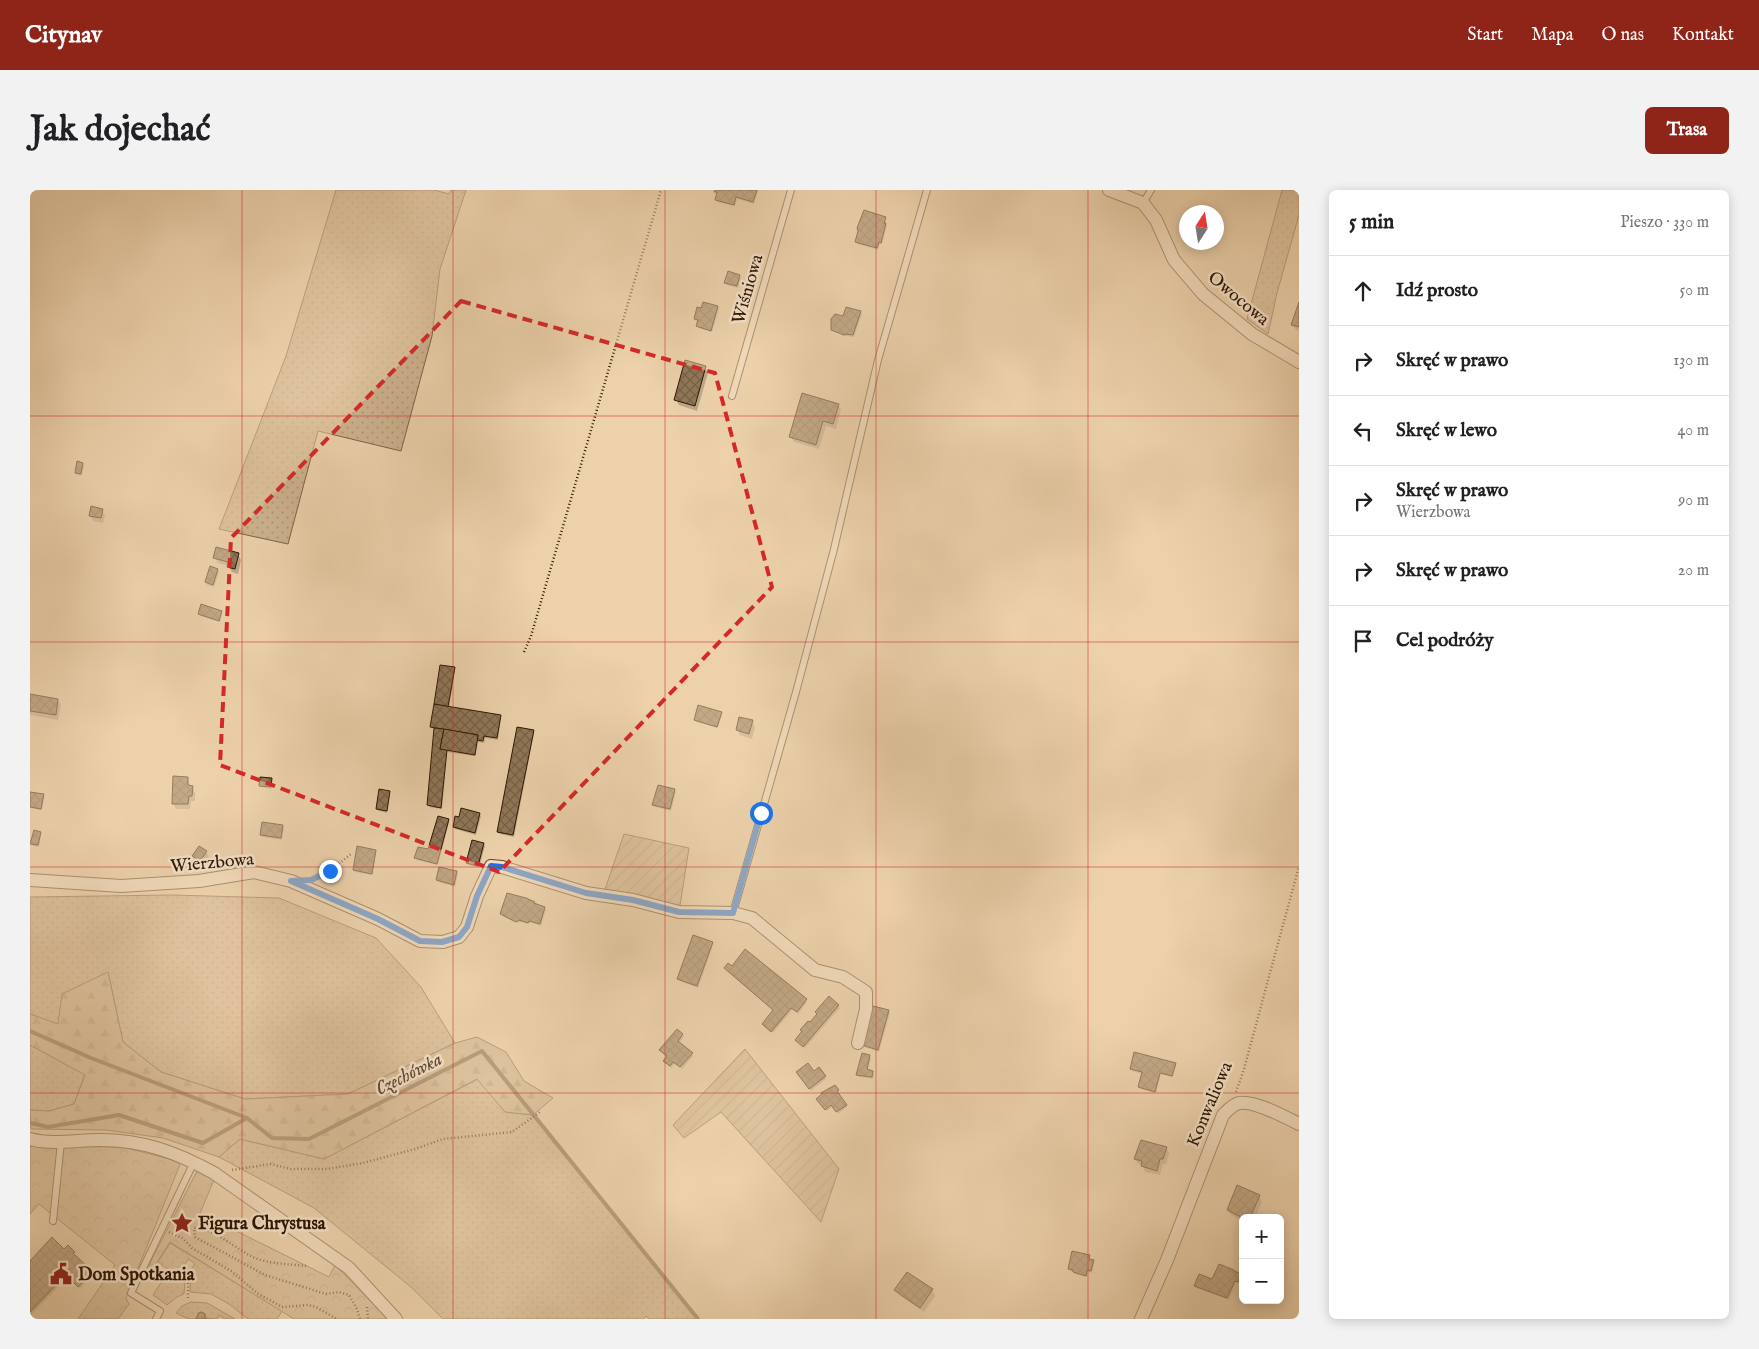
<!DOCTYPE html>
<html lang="pl">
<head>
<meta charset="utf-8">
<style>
	body { margin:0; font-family:"IM FELL English",serif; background:#f2f2f2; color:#202124 }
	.controls { position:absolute; right:15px; bottom:15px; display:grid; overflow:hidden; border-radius:8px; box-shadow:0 2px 12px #0003 }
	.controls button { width:45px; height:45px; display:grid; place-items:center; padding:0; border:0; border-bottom:1px solid #e0e0e0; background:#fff; color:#202124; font:25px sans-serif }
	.compass { position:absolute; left:1149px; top:15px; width:45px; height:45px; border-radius:50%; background:#fff; box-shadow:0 2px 12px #0003; rotate:12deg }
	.stop { position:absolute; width:15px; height:15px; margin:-11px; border:4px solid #1a73e8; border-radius:50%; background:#fff }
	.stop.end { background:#1a73e8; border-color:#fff; box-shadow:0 1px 5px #0008 }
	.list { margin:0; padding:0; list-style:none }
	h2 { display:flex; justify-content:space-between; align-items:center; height:65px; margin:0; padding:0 20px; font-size:21px }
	h2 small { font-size:16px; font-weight:400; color:#757577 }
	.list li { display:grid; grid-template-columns:32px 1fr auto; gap:15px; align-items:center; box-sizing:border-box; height:70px; padding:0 20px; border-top:1px solid #e0e0e0 }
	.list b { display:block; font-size:19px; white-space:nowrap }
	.list p { margin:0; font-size:16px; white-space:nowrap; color:#757577 }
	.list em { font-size:16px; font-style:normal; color:#757577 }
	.icon { flex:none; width:28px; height:28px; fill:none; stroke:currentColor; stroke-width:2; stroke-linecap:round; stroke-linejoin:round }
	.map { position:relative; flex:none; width:1269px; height:1129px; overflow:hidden; border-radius:8px }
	header { display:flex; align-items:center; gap:30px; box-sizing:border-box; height:70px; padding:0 25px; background:#8f2418; color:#fff }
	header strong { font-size:24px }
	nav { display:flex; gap:28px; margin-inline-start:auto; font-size:18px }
	.intro { display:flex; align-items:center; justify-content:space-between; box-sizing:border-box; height:120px; padding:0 30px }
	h1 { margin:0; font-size:35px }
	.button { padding:12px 22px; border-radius:8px; background:#8f2418; color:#fff; font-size:18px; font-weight:700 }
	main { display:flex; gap:30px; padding:0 30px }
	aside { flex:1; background:#fff; border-radius:8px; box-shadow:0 2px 12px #0003 }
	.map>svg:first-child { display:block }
	.grass { fill:url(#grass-dots); stroke:#7c6347 }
	.forest { fill:url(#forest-firs); stroke:#7c6347 }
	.park { fill:url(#park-crowns); stroke:#7c6347 }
	.garden { fill:url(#garden-furrows); stroke:#7c6347 }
	.shadow { fill:#0003 }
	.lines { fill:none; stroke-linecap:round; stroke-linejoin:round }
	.stream { stroke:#795f44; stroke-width:4 }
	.building { fill:url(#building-cross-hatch); stroke:#2d1500 }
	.service-casing { stroke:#5d442b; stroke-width:8 }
	.minor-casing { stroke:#5d442b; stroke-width:14 }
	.path { stroke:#2d1500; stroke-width:2.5; stroke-dasharray:1 2.5; stroke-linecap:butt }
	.service { stroke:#f3e1c8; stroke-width:6 }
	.minor { stroke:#f3e1c8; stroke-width:12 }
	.route { stroke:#1a73e8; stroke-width:6 }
	.marked { fill:none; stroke:#d62828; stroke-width:4; stroke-dasharray:10 6; stroke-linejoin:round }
	.grid { fill:none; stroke:#d62828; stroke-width:1; stroke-opacity:0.55 }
	.labels { text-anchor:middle; stroke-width:5; stroke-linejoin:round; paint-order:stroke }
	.street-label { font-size:18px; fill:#2d1500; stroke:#f3e1c8 }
	.poi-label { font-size:18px; font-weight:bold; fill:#2d1500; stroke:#f3e1c8; text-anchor:start }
	.water-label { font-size:19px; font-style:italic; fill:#5f472d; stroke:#f3e1c8 }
</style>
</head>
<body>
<header>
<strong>Citynav</strong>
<nav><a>Start</a><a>Mapa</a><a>O nas</a><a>Kontakt</a></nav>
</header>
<div class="intro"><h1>Jak dojechać</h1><a class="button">Trasa</a></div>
<main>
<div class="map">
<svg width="1269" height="1129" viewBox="0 0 1269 1129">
	<defs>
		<pattern id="grass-dots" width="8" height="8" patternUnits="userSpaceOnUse" patternTransform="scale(1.25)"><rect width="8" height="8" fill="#ccb18e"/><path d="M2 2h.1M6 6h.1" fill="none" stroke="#b09779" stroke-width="1.8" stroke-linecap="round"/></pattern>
		<pattern id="forest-firs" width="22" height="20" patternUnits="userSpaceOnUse" patternTransform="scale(1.25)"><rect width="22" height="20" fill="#ccb18e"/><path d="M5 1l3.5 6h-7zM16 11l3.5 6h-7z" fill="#b09779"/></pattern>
		<pattern id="park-crowns" width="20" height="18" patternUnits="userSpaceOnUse" patternTransform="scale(1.25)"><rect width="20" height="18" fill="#ccb18e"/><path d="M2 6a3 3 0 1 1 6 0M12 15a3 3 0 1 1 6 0" fill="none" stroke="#b09779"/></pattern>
		<pattern id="garden-furrows" width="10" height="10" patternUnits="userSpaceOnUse" patternTransform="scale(1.25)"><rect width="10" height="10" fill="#ccb18e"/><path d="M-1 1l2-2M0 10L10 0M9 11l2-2" fill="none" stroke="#b09779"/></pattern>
		<pattern id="building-cross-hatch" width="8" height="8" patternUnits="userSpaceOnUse" patternTransform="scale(1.25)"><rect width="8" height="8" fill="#907759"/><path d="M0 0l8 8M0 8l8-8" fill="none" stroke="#766047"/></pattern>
	</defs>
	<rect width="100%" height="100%" fill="#ecd1ab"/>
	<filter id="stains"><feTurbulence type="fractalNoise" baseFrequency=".004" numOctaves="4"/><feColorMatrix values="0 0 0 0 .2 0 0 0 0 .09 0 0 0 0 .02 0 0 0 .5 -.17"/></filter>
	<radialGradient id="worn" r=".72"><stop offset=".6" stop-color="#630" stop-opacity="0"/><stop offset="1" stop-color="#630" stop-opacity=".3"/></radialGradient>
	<g class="grass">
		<polygon points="306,0 404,0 419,4 421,0 436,0 410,79 402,146 371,261 288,241 258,354 189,339 256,166"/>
		<polygon points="1252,0 1269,0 1269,25 1247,103 1238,144 1217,129"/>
		<polygon points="143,705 249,708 346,748 391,797 425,853 318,904 215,909 131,882 93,852 78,782 28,835 0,824 0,707"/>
		<polygon points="0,855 55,884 44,914 19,921 0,920"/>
		<polygon points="448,889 475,922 503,925 668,1129 619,1129 616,1126 613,1129 413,1129 381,1097 284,1018 189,967 210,949 294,969"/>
		<polygon points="140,1053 252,1121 247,1129 218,1129 199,1114 181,1104 160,1102 161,1079 165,1074 159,1069 155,1074 156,1077 154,1104 147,1107 137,1115 123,1105 139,1080 128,1072"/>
		<polygon points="161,1112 177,1113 205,1129 195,1129 189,1125 187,1129 175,1128 175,1124 171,1122 168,1123 166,1129 159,1129 146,1123 152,1116"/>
	</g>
	<polygon class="forest" points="78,782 93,852 131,882 215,909 318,904 425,853 447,847 476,862 494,891 523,908 503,925 475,922 447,889 294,969 210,949 189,967 133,948 76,940 1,939 0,920 19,921 44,914 55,885 0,855 0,824 28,834 32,804"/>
	<g class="park">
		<polygon points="0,956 93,957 151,972 96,1108 99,1114 88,1129 48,1129 85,1075 9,1014 0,1024"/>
		<polygon points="167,981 184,990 170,1023 299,1087 305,1075 358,1129 264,1129 140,1052 117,1088 120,1073"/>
	</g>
	<g class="garden">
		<polygon points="594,644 659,658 649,722 573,705"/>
		<polygon points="715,859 809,979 791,1032 691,922 654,948 643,935"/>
	</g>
	<g class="shadow">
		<polygon points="686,0 727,0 728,1 724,14 707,9 705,16 687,12"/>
		<polygon points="855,28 857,36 852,54 850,54 848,60 827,54 826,52"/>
		<polygon points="709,86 711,88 708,98 697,95 696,93"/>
		<polygon points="1269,115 1269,141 1266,140 1263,135"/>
		<polygon points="688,117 689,119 682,142 668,138 667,136 668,132 665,129"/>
		<polygon points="831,122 832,124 824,147 813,146 811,144 804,142 802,139 814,128"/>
		<polygon points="675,177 678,183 667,221 649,215 646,210"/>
		<polygon points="808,215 811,220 806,239 796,236 789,259 764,252 761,247"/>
		<polygon points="52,274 54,276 51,286 47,285 46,283"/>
		<polygon points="72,320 75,325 73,333 63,331 60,325"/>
		<polygon points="208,364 211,370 208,384 202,382 199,376 188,373 185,368"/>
		<polygon points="187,380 189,382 184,397 177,395 176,392"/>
		<polygon points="191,422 192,424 190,432 170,426 169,424"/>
		<polygon points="424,478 425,480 419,518 470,526 471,528 468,550 455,548 454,553 448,552 445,566 417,562 412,619 399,617 398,615 405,539 401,537"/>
		<polygon points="0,505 28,510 31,515 28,530 0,525"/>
		<polygon points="691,523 692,525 688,538 666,532 665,530"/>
		<polygon points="722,531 725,537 722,549 710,545 707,540"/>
		<polygon points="503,541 504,543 484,647 470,644 468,642"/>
		<polygon points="157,588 160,597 165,602 165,611 161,611 160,619 146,619 143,613"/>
		<polygon points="241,589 242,599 232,597 230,595"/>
		<polygon points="644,600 646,602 641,621 625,617 624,615"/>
		<polygon points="359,602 360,604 357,623 349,621 347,619"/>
		<polygon points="0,603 13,605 14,607 12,620 0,618"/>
		<polygon points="449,624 451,626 446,645 425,639 424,637"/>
		<polygon points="418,630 419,632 408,675 387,670 386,667 399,661"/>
		<polygon points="253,636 254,638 252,650 232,647 231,645"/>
		<polygon points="10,643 11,645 9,657 3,656 2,653"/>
		<polygon points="453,654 455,656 449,678 438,675 437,673"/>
		<polygon points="345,661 346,663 342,685 325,682 324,680"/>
		<polygon points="176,662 179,667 173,676 166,671 163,666"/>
		<polygon points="426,682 428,684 425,697 409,692 407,690"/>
		<polygon points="505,715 514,718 516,720 511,736 500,732 499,734 490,732 488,733 473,726 471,724"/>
		<polygon points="682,753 683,755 668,798 650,791 649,789"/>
		<polygon points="715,761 777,812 768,824 763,819 743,843 733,834 744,821 697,780 702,777"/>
		<polygon points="808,816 810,818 775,858 768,852 780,834"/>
		<polygon points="858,821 860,823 849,862 834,857 833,855"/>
		<polygon points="647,840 654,847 649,853 663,866 652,879 645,873 641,878 634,871 637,867 630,860"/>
		<polygon points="839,866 841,869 837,881 842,882 844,884 843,889 829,887 828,885"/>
		<polygon points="1145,874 1146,876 1143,887 1131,884 1126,903 1111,899 1109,897 1113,884 1102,881 1101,879"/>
		<polygon points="784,882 795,886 796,889 781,901 769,884"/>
		<polygon points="804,896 809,903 807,904 817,917 808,924 803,916 797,921 789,912"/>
		<polygon points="1136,958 1139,963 1136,974 1133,974 1130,985 1115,982 1113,975 1108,974 1105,969"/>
		<polygon points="1229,1006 1232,1012 1225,1028 1213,1028 1213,1031 1201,1025 1198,1019"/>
		<polygon points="34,1061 44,1062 44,1066 63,1085 50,1099 38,1087 0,1126 0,1073"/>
		<polygon points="1059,1066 1060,1070 1064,1073 1062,1083 1058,1082 1057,1087 1045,1084 1044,1082 1040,1081 1039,1079"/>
		<polygon points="1205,1082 1212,1087 1209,1094 1206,1092 1199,1110 1167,1098 1166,1096"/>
		<polygon points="866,1100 902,1100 905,1106 894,1122 869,1105"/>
	</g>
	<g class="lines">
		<g class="stream">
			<polyline points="0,841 61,868 217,928 242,948 279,949 452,861 668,1129"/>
			<polyline points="0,933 18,937 89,925 173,953 217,928"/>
		</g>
	</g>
	<g class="building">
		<polygon points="685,0 727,0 723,12 706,7 704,15 685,10 687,2 684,2"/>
		<polygon points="834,20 856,27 854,33 856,33 851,53 849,52 847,58 825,52 828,41 827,38"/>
		<polygon points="698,81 710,85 707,96 694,93"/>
		<polygon points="673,112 688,116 681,141 666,136 668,130 664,129 667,117 671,118"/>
		<polygon points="1269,112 1269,137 1261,135"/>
		<polygon points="816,117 831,121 823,145 816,144 814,145 801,140 801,129 805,124 813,126"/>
		<polygon points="655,170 676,176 665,216 644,210"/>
		<polygon points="772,203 809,214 803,234 793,231 786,255 759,247"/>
		<polygon points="47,271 53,273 51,284 45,283"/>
		<polygon points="61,316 73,319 71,328 59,326"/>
		<polygon points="186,357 209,363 205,379 197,377 198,372 183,368"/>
		<polygon points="180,376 188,379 183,395 175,392"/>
		<polygon points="171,414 192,421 189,431 168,424"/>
		<polygon points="410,475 425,477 418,517 404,514"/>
		<polygon points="0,504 28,509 26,525 0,521"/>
		<polygon points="404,514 471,525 467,548 454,546 453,551 447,550 448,545 400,537"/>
		<polygon points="668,515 692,522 687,537 664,530"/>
		<polygon points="709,527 723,530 719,544 706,540"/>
		<polygon points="487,537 504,540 483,645 467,642"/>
		<polygon points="404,538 414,539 410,559 417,560 411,618 397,615"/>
		<polygon points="414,539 448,545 445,565 410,559"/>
		<polygon points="143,586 158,587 158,595 163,596 162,606 159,606 158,614 142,614"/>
		<polygon points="230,587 242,588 241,597 229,596"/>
		<polygon points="628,595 645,599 640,619 622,615"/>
		<polygon points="349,599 360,601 357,621 346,619"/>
		<polygon points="0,602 14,604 11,619 0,617"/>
		<polygon points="431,618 450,623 445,643 423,637 425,626 429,627"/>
		<polygon points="408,626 419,629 407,674 384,668 388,657 398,659"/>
		<polygon points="232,632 253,635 251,648 230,645"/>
		<polygon points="4,640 11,642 8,655 0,654"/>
		<polygon points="442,650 454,653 448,676 436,673"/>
		<polygon points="169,656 177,661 170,671 162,666"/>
		<polygon points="327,656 346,660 342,684 323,680"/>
		<polygon points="409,677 427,681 424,695 406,690"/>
		<polygon points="477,703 496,708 505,712 504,713 515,717 510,734 499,731 498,733 489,730 486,732 470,724"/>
		<polygon points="663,745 683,752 667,796 647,789"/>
		<polygon points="715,759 777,809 767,822 761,818 741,842 732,834 743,820 694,778 698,773 702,776"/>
		<polygon points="799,806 809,815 773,857 765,850 772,841 770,840 778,831 780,832 787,824 785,822"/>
		<polygon points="843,816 859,820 848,860 832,855"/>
		<polygon points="647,839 653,844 648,851 663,863 650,877 643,872 640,876 633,871 637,866 629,860"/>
		<polygon points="1104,862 1146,873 1142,886 1130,883 1125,902 1108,897 1112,882 1100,879"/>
		<polygon points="832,863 840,865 837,879 843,881 842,887 826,885"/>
		<polygon points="778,873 784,881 789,877 796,886 779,899 766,882"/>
		<polygon points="805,895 809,900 807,901 817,915 806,922 801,915 795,920 786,909 792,904 791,903"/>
		<polygon points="1111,950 1137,957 1133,969 1130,969 1127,981 1111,976 1112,971 1104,969"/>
		<polygon points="1207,995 1230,1005 1220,1028 1213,1028 1197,1020"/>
		<polygon points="22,1047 34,1059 38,1055 45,1062 43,1063 63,1082 48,1097 36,1085 0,1122 0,1071"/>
		<polygon points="1042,1061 1060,1065 1059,1069 1064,1070 1061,1081 1057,1080 1056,1086 1043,1082 1043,1080 1038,1079"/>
		<polygon points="1189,1074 1204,1080 1204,1081 1212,1084 1208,1092 1205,1091 1197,1108 1164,1096 1169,1084 1182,1089"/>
		<polygon points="877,1082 903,1099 890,1118 864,1100"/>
		<polygon points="171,1122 175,1124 175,1128 177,1129 166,1129 169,1123"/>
	</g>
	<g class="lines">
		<g class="service-casing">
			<g id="service">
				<polyline points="1113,13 1121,0"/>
				<polyline points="702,206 761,0"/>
				<polyline points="703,723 766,502 804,359 848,170 897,0"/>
				<polyline points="23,1031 31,952"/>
				<polyline points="126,1129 130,1121 101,1103 164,972"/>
			</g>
		</g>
		<g class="minor-casing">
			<g id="minor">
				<polyline points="1079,0 1113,13 1126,30 1144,70 1173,104 1222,144 1269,172"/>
				<polyline points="0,690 91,696 169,691 224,682 261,691 348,729 390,751 413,752 429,747 437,737 447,706 461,676 472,677 556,703 603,710 649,722 703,723 722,728 785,780 813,787 836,802 836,819 828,853"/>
				<path d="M0,949C22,955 47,950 70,950C113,950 146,962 184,983L319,1078L366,1129"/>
				<path d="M1111,1129L1137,1070L1193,925C1198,920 1202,915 1209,913C1224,910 1255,927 1269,934"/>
			</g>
		</g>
		<g class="path">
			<polyline points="494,462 501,446 631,0"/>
			<polyline points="285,688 300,681 321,664"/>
			<polyline points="1206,902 1214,879 1269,676"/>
			<polyline points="202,980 241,974 261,979 297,979 333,973 385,959 413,949 482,942 510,922"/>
			<polyline points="139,1042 152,1048 162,1058 201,1081 227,1103 252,1117 278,1115 286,1117 307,1129"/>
			<path d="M276,1076C259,1074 238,1074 223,1067C202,1057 187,1039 164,1038L165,1047L235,1085L296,1104L309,1102L319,1105L327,1119L330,1129"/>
			<polyline points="158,1108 158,1077"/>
			<polyline points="337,1117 338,1129"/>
		</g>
		<use href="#service" class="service"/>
		<use href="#minor" class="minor"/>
	</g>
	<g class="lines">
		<polyline class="route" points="300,681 281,690 261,691 348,729 390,751 412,752 429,747 437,737 447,706 461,676 472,677 556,703 603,710 649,722 703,723 731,623"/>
	</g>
	<path d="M0 0H1269V1129H0ZM431,111L685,183L742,397L469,682L190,575L201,348Z" fill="#ecd1ab" fill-opacity=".55" fill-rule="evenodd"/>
	<path class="marked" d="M431,111L685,183L742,397L469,682L190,575L201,348Z"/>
	<path class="grid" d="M212,0V1129M423,0V1129M635,0V1129M846,0V1129M1058,0V1129M0,226H1269M0,452H1269M0,677H1269M0,903H1269"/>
	<defs>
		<g id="sight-bare" transform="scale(1.725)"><path d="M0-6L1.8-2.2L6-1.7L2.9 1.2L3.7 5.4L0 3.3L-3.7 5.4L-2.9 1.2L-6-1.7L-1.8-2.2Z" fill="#8f2418" stroke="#f3e1c8" stroke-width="2.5" paint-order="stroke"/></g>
		<g id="civic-bare" transform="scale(1.725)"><path d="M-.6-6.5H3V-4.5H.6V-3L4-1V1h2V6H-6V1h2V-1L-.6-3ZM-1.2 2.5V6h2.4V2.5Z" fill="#8f2418" stroke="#f3e1c8" stroke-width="2.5" paint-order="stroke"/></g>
	</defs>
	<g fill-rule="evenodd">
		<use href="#sight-bare" x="152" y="1033"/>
		<use href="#civic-bare" x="31" y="1084"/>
	</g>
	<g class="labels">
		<g class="street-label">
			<text transform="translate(717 99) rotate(-74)" y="6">Wiśniowa</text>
			<text transform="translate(1209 108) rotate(40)" y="6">Owocowa</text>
			<text transform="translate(182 672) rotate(-5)" y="6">Wierzbowa</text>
			<text transform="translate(1179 914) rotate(-67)" y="6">Konwaliowa</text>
		</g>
		<g class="poi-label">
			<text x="168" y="1039">Figura Chrystusa</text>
			<text x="48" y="1090">Dom Spotkania</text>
		</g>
		<g class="water-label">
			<text transform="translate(378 883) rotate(-27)" y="7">Czechówka</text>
		</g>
	</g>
	<rect width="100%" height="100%" filter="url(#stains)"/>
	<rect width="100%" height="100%" fill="url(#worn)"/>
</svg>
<div class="controls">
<button>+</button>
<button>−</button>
</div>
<svg class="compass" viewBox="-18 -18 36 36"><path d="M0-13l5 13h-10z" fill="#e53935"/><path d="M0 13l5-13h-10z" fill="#757577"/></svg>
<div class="stop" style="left:731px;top:623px"></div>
<div class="stop end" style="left:300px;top:681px"></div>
</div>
<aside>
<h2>5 min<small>Pieszo · 330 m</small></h2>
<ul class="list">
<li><svg class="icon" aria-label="ahead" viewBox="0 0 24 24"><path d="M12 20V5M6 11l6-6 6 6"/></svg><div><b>Idź prosto</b></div><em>50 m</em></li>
<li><svg class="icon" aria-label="right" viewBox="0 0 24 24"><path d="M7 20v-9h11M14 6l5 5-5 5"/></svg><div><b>Skręć w prawo</b></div><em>130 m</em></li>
<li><svg class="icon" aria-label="left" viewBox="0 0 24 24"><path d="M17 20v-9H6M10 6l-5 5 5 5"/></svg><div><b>Skręć w lewo</b></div><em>40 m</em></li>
<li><svg class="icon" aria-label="right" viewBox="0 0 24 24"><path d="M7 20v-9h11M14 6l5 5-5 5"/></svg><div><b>Skręć w prawo</b><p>Wierzbowa</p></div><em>90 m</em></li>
<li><svg class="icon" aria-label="right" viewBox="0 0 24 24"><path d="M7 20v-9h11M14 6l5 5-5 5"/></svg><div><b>Skręć w prawo</b></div><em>20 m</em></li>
<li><svg class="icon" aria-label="arrive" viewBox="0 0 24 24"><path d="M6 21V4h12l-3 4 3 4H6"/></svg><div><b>Cel podróży</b></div></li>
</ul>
</aside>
</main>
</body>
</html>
